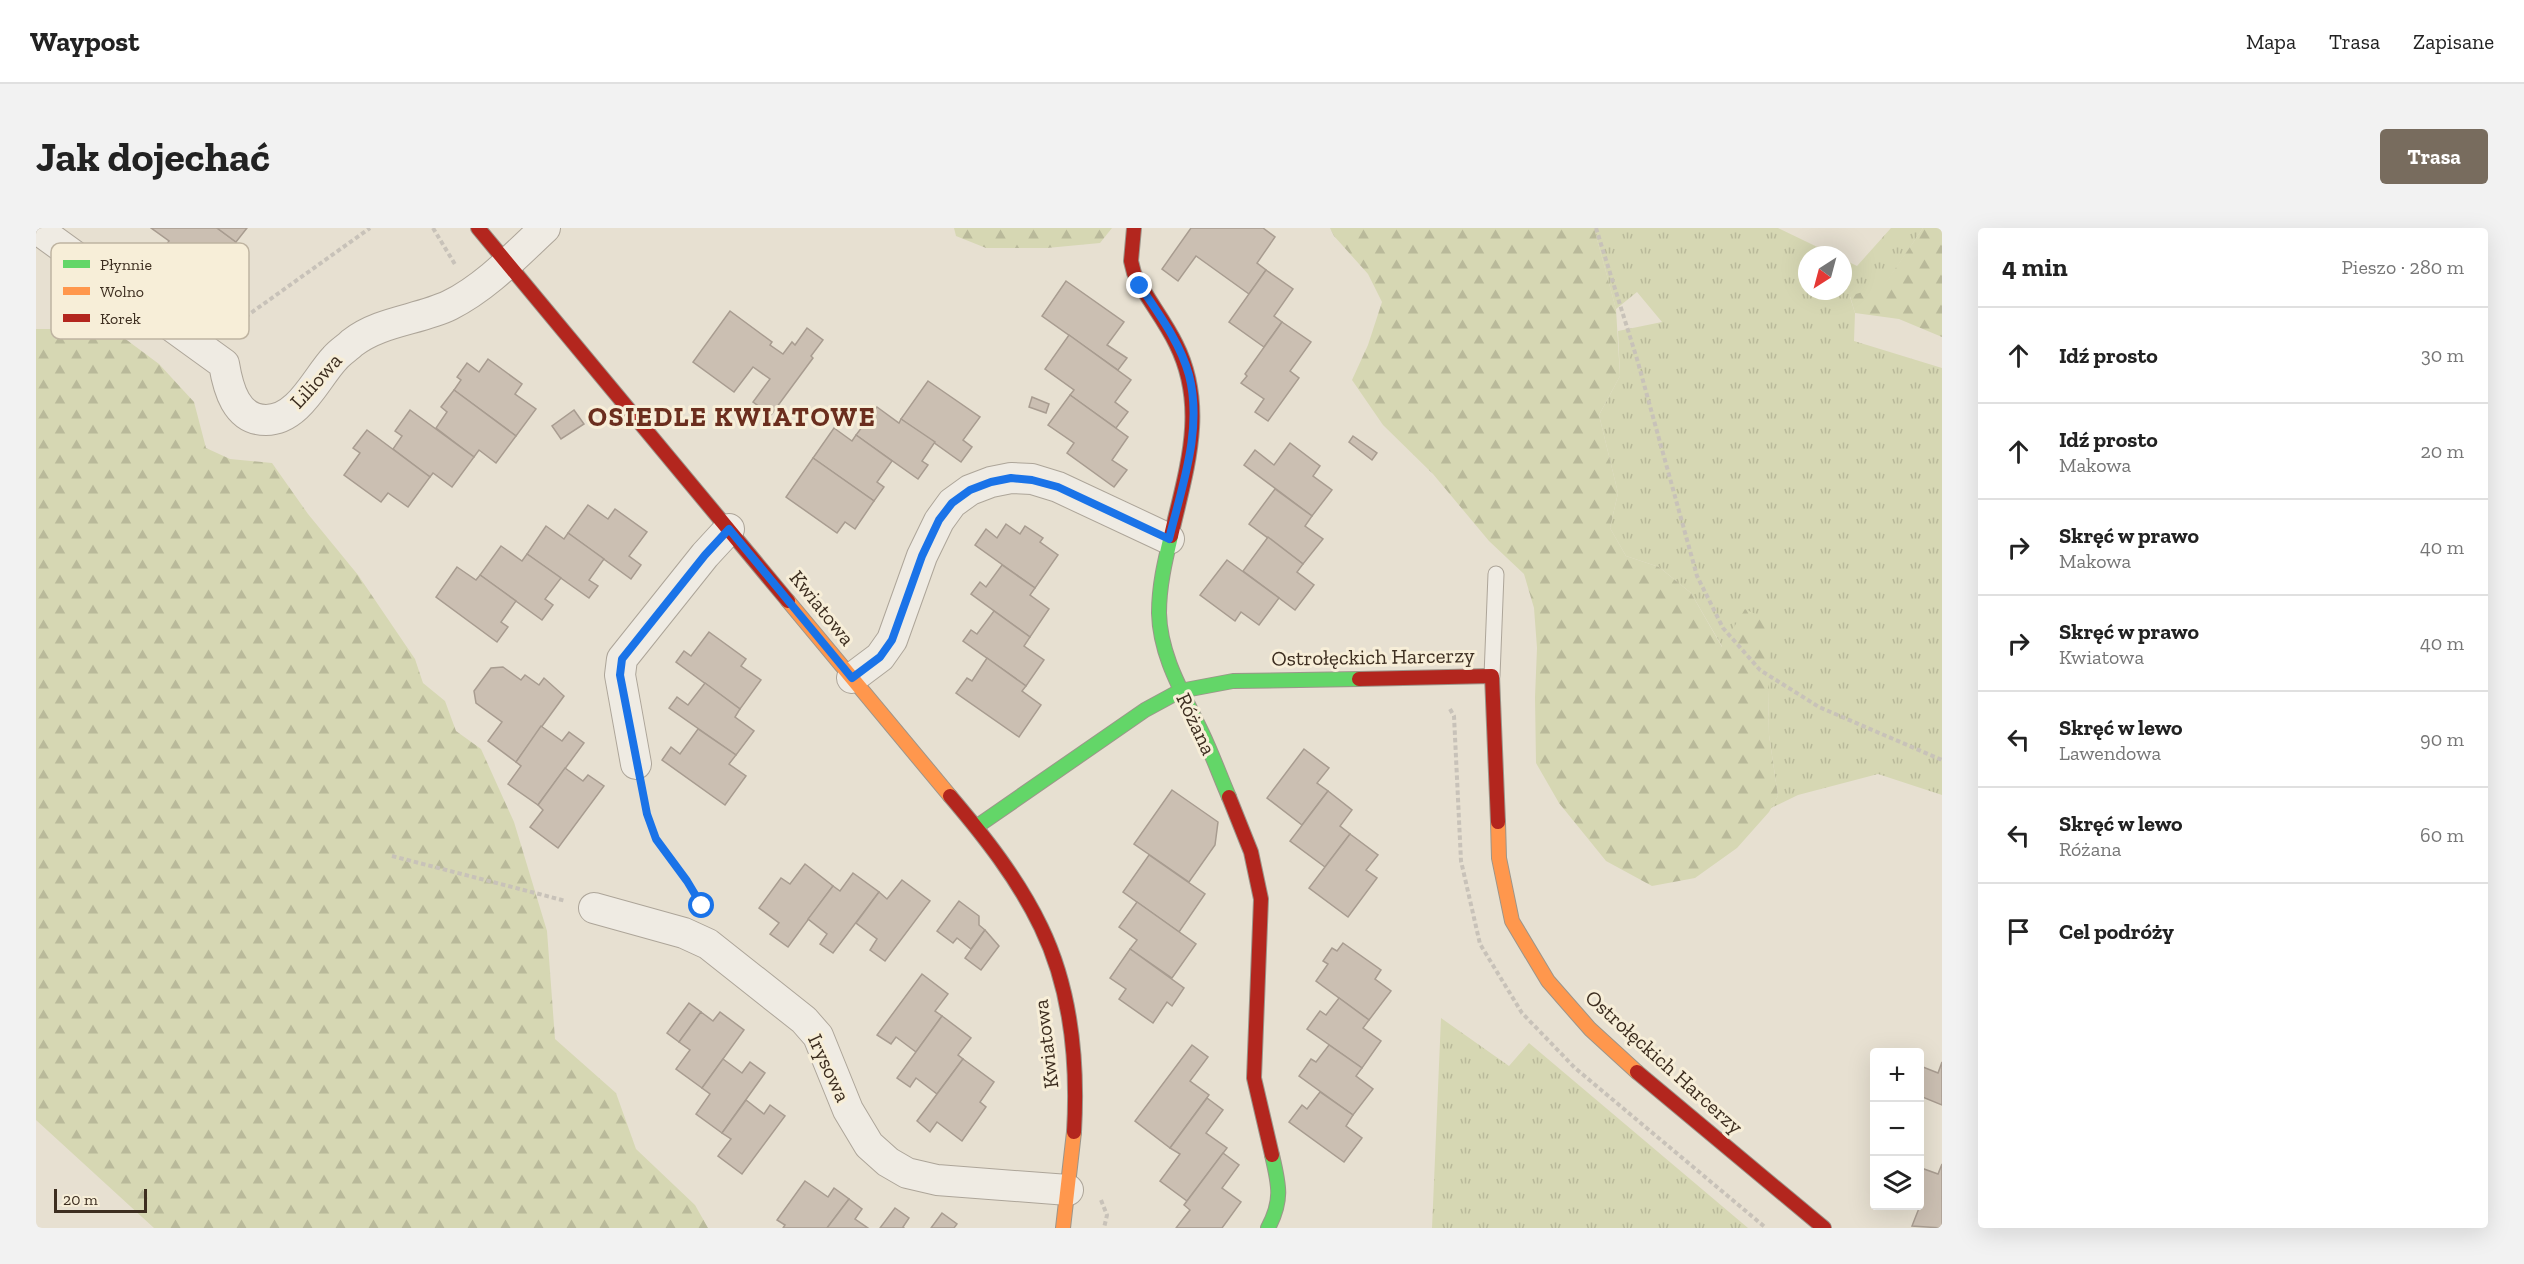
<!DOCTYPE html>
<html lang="pl">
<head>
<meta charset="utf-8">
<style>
	body { margin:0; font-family:"Zilla Slab",serif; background:#f2f2f2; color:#222 }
	.controls { position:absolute; right:18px; bottom:18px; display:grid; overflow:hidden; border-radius:6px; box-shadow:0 6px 24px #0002 }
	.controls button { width:54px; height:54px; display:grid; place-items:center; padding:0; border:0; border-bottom:2px solid #e0e0e0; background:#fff; color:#222; font:30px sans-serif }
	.compass { position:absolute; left:1762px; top:18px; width:54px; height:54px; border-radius:50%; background:#fff; box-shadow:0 6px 24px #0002; rotate:216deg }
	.scale { position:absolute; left:18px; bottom:15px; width:93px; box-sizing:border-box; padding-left:6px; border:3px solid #3d2e20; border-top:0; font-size:16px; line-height:21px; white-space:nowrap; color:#3d2e20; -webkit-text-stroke:4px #f7eed8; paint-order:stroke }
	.stop { position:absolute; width:18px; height:18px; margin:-14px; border:4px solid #1a73e8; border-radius:50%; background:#fff }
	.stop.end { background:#1a73e8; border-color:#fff; box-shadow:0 2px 6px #0008 }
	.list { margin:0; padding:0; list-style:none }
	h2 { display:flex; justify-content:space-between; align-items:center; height:78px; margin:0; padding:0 24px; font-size:26px }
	h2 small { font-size:20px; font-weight:400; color:#767676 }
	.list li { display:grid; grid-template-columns:39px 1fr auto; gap:18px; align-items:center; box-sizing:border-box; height:96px; padding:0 24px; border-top:2px solid #e0e0e0 }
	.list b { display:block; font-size:22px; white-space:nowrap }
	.list p { margin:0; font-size:20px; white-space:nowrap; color:#767676 }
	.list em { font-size:20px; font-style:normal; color:#767676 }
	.icon { flex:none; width:33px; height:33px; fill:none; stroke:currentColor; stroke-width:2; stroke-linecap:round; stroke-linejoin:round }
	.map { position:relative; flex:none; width:1906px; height:1000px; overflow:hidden; border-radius:6px }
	header { display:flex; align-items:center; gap:36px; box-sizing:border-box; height:84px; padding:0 30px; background:#fff; border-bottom:2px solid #e0e0e0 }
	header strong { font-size:28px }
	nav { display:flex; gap:33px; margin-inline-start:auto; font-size:21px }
	.intro { display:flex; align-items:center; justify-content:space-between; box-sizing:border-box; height:144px; padding:0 36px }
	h1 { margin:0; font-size:42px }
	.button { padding:15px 27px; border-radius:6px; background:#786c5e; color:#fff; font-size:21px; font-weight:700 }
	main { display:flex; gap:36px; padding:0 36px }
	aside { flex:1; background:#fff; border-radius:6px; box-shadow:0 6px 24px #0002 }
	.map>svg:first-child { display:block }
	.grass { fill:url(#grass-tufts) }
	.forest { fill:url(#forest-firs) }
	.building { fill:#cbbfb2; stroke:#a89c90; stroke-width:1.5 }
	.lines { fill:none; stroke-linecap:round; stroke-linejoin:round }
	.lane-casing { stroke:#ada599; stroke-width:17 }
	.street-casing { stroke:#ada599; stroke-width:32 }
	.fast-casing { stroke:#9c958a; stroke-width:16 }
	.slow-casing { stroke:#9c958a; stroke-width:16 }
	.jam-casing { stroke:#9c958a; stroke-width:16 }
	.path { stroke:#c8c2b9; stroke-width:4; stroke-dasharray:4.5 3; stroke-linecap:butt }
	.lane { stroke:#efebe3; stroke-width:15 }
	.street { stroke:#efebe3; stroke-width:30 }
	.fast { stroke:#63d668; stroke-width:14 }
	.slow { stroke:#ff974d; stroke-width:14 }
	.jam { stroke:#b3261e; stroke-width:14 }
	.route { stroke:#1a73e8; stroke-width:8 }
	.labels { text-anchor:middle; stroke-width:6; stroke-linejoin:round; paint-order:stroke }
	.street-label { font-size:21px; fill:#3d2e20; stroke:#f7eed8 }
	.district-label { font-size:27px; font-weight:bold; letter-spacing:1.5px; fill:#6b2e1e; stroke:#f7eed8 }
	.key { fill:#f7eed8; stroke:#bfb4a1; stroke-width:1.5 }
	.key-label { font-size:16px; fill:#3d2e20 }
</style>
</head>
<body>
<header>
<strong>Waypost</strong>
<nav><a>Mapa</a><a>Trasa</a><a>Zapisane</a></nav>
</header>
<div class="intro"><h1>Jak dojechać</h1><a class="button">Trasa</a></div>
<main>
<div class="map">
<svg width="1906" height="1000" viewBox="0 0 1906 1000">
	<defs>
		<pattern id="grass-tufts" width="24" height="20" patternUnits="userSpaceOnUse" patternTransform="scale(1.5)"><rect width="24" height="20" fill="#d6d7b3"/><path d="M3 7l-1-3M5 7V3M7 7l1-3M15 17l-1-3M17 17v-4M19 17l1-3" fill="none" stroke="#b9b99a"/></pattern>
		<pattern id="forest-firs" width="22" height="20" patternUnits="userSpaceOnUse" patternTransform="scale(1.5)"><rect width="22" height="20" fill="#d6d7b3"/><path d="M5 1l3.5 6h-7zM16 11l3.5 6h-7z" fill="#b9b99a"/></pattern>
	</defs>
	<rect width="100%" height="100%" fill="#e7e0d1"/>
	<g class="grass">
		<polygon points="1558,0 1742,0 1798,27 1771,27 1771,63 1807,63 1807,31 1821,38 1855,0 1887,0 1848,58 1814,69 1819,85 1818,113 1906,140 1906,567 1842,546 1762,567 1735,580 1742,568 1733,507 1732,462 1687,420 1655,365 1623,339 1590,328 1574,300 1582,265 1563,187 1584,148 1582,103 1626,94 1601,64 1580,81"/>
		<polygon points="1405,790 1473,838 1493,815 1712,1000 1396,1000"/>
	</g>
	<g class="forest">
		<polygon points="918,0 1076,0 1064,15 1011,20 950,20 920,8"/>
		<polygon points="1294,0 1558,0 1580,81 1584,148 1563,187 1582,265 1574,300 1590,328 1623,339 1655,365 1686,419 1709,381 1735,394 1732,462 1733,507 1742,568 1733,584 1701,620 1659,650 1616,658 1570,633 1523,575 1500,535 1499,469 1501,420 1498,380 1488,346 1453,313 1397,246 1347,197 1316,152 1332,117 1346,74 1332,46 1298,8"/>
		<polygon points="1887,0 1906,0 1906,109 1863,91 1819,85 1814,68 1848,57"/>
		<polygon points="0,101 76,101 123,136 158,174 170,220 194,231 236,235 272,286 322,347 379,431 387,455 409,473 420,503 445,521 478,594 511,703 519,811 580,865 600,921 659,977 672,1000 118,1000 0,892"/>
	</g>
	<g class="building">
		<polygon points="115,0 181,0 200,14 186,34 173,24 160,43 128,20 133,13"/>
		<polygon points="181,0 211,0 200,14"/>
		<polygon points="1155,0 1227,0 1239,9 1221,35 1230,42 1213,66 1160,28 1142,53 1126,41"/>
		<polygon points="1230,42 1257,61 1238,88 1246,94 1228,119 1193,94"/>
		<polygon points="1030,53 1088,94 1071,117 1091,130 1082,142 1006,88"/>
		<polygon points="694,83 736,114 734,117 747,126 756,114 759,117 771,100 787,112 775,128 777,130 735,187 717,174 734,151 717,139 698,164 657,134"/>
		<polygon points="1246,94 1275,114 1254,143 1263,150 1232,193 1219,184 1228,171 1205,155 1211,148 1209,146"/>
		<polygon points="1033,107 1095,152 1079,174 1092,184 1080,200 1034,167 1038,162 1009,141"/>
		<polygon points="452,131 486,156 479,166 500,181 480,208 418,162 425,152 421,149 431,135 443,144"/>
		<polygon points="892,153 944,189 927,212 936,219 925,234 865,191"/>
		<polygon points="418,162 480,208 460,235 443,222 438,229 400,200 411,184 405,179"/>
		<polygon points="1034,167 1092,209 1076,232 1091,242 1078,259 1031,225 1038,215 1012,197"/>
		<polygon points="996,169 1013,176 1010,185 993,179"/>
		<polygon points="841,179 863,195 865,191 899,214 886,233 892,237 882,251 820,207"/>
		<polygon points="374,182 438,229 416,259 397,245 394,249 357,221 366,208 359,203"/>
		<polygon points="538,182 548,196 525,211 516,198"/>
		<polygon points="798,200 816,213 820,207 856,233 841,254 848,259 838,273 777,230"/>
		<polygon points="331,202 394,249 372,279 352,265 345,274 308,247 324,225 317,220"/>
		<polygon points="1317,208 1341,225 1336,232 1313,214"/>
		<polygon points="1254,215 1284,238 1277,248 1296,262 1276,288 1208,237 1219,222 1238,237"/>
		<polygon points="777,230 838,273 819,301 809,294 801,305 750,269"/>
		<polygon points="1239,261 1276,288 1269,298 1287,311 1267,336 1213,296"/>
		<polygon points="552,277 572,291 579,281 611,304 593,328 605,337 595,351 532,305"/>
		<polygon points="970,296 984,306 989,298 1007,310 1004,314 1022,327 999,360 939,317 950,301 961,310"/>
		<polygon points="510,298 528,311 532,305 568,331 553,352 562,358 553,370 491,326"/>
		<polygon points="1232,309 1267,336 1261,344 1278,357 1259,382 1207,343"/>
		<polygon points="465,318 486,333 491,326 525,350 509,371 517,377 506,392 444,347"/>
		<polygon points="1191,332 1243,370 1223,397 1205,384 1199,393 1164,367"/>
		<polygon points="966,337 999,360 994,367 1013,381 994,409 935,366 944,354 950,359"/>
		<polygon points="421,339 440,352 444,347 480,373 465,394 472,399 461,414 400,369"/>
		<polygon points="958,383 994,409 988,418 1008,432 990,458 927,413 935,402 941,406"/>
		<polygon points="673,404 710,431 705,438 725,452 704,481 640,434 648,423 655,428"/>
		<polygon points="951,430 990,458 986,463 1005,477 983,509 920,465 931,450 936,453"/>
		<polygon points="467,439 485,452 489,447 503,457 508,450 528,468 480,534 452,513 466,494 440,475 438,463 455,440"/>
		<polygon points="669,455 704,481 699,489 718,503 700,527 633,480 641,469 652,477"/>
		<polygon points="505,498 526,513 533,504 548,515 502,577 472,556 485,538 480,534"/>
		<polygon points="662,501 700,527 693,536 710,548 689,577 626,532 635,519 644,526"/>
		<polygon points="1268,521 1293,540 1281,555 1292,563 1266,597 1231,570"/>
		<polygon points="529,540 547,553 552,547 568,558 522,620 494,599 507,582 502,577"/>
		<polygon points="1136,562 1182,594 1179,617 1153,654 1098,616"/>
		<polygon points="1292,563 1316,582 1304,598 1314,606 1289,639 1254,613"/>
		<polygon points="1314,606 1342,627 1330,642 1341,650 1312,689 1273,660"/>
		<polygon points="1113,627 1169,666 1143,704 1087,664"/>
		<polygon points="769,636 797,658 752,719 734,706 743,695 723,680 745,650 754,656"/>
		<polygon points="817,645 843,664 797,725 784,716 791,706 772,691 797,658 804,663"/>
		<polygon points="866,652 894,673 849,733 834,722 841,711 820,695 843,664 851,671"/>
		<polygon points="923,673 943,688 943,697 949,702 935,721 921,710 917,715 901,703"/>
		<polygon points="1101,674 1160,716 1136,750 1094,721 1101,712 1083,699"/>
		<polygon points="949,702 963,718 945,742 929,730"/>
		<polygon points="1307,715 1345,742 1339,751 1355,763 1333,792 1280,753 1292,736 1287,733 1296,720 1301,723"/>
		<polygon points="1094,721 1148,760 1136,778 1131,774 1117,795 1083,771 1090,761 1074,750"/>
		<polygon points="886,746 912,766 899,783 906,788 880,824 860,809 855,816 841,807"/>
		<polygon points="1303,770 1333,792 1327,800 1345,813 1326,840 1271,801 1284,783 1290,787"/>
		<polygon points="653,775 665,784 643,814 631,805"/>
		<polygon points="665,784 677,793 684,784 708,802 666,860 640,841 654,822 643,814"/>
		<polygon points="906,788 935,810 922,827 927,831 901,866 880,850 874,859 861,850"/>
		<polygon points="1156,817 1172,829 1154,853 1173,867 1134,920 1099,893"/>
		<polygon points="1293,817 1326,840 1320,848 1337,861 1317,887 1263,848 1275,831 1280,834"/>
		<polygon points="687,831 706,845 714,834 729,845 686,905 660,886 674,866 666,860"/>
		<polygon points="927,831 958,854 944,874 950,879 926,913 901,894 894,904 881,893"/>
		<polygon points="1906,834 1906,877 1884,868 1884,849 1887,839 1902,845"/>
		<polygon points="1284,864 1317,887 1310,898 1326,910 1308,934 1253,894 1266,877 1271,881"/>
		<polygon points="1171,870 1187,882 1170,905 1191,920 1151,973 1124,953 1144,926 1134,920"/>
		<polygon points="710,872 728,886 734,877 749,888 706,946 682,928 695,911 686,905"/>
		<polygon points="1187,925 1203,937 1186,960 1205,974 1186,1000 1140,1000 1154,982 1148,977"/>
		<polygon points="1906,936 1906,1000 1876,998 1887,970 1884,969 1884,947 1888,941 1902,946"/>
		<polygon points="769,953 792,969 798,960 813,971 791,1000 747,1000 749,997 741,992"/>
		<polygon points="813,971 826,981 819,991 832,1000 791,1000"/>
		<polygon points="859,980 873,990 867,999 868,1000 844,1000"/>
		<polygon points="906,985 921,996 918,1000 895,1000"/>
	</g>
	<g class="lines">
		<g class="lane-casing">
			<polyline id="lane" points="1456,448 1460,346"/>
		</g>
		<g class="street-casing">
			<g id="street">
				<path d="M0,0L188,136C192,160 200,192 230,192C263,192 280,150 299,130C304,124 311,120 316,115C344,93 383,92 414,77C450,59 480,27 509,0"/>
				<polyline points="816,450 844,429 856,412 886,328 903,293 916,275 934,262 955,254 975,250 996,251 1022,259 1133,311"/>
				<polyline points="600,536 584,447 586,431 669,327 693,301"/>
				<polyline points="558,680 648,705 672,716 768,792 782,808 812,882 833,917 852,934 871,945 901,952 1032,962"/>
			</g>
		</g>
		<g class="fast-casing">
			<g id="fast">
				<path d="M1135,308C1129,333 1123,358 1123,385C1124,429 1148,467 1166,505C1176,526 1184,548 1193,569"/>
				<polyline points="940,599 1109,482 1144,463 1197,453 1323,451"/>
				<path d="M1232,1000C1247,972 1243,957 1236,927"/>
			</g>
		</g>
		<g class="slow-casing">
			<g id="slow">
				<polyline points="752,373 914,568"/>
				<polyline points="1462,594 1463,630 1476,693 1512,753 1554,801 1601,844"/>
				<polyline points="1027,1000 1038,904"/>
			</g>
		</g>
		<g class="jam-casing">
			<g id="jam">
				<polyline points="442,0 752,373"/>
				<path d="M1098,0L1095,33L1098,45C1110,70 1128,91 1140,116C1172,180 1150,242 1135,308"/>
				<polyline points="1323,451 1456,448 1462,594"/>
				<path d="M914,568C948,608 982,651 1005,699C1035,761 1042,836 1038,904"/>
				<polyline points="1193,569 1215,624 1225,671 1218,850 1236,927"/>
				<polyline points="1601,844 1788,1000"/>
			</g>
		</g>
		<g class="path">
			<polyline points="397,0 420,38"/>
			<polyline points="1560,0 1601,131 1661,348 1687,400 1724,442 1783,479 1906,532"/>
			<polyline points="191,102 334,0"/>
			<polyline points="1414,481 1418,488 1425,633 1444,716 1486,785 1539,840 1730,1000"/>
			<polyline points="606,566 620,611 651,653 666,680"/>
			<polyline points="356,628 530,673"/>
			<polyline points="1065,972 1071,987 1068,1000"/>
		</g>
		<use href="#lane" class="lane"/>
		<use href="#street" class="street"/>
		<use href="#fast" class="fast"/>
		<use href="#slow" class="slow"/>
		<use href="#jam" class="jam"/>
	</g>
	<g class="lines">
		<path class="route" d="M666,678L651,653L620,611L611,586L584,447L586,431L669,327L693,301L816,450L844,429L856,412L886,328L903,292L916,275L934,262L955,254L975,250L996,252L1022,259L1133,311C1146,258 1167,201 1153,147C1144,114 1122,85 1104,58"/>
	</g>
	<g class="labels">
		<g class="street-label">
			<text transform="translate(280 153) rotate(-48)" y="7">Liliowa</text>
			<text transform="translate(786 380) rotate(51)" y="7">Kwiatowa</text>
			<text transform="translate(1337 429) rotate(-1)" y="7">Ostrołęckich Harcerzy</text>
			<text transform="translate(1160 496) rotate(65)" y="7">Różana</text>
			<text transform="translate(1010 816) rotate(-97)" y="7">Kwiatowa</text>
			<text transform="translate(1628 834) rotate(42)" y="7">Ostrołęckich Harcerzy</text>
			<text transform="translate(793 840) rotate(65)" y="7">Irysowa</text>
		</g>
		<g class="district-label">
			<text x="696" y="198">OSIEDLE KWIATOWE</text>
		</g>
	</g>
	<rect x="15" y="15" width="198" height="96" rx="9" class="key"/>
	<rect x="27" y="32" width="27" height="8" fill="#63d668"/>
	<rect x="27" y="59" width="27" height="8" fill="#ff974d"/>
	<rect x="27" y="86" width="27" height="8" fill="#b3261e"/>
	<g class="key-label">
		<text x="64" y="42">Płynnie</text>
		<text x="64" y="69">Wolno</text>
		<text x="64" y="96">Korek</text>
	</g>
</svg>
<div class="controls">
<button>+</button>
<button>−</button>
<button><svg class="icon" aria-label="layers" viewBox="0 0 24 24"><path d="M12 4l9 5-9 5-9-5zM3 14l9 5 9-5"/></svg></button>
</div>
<svg class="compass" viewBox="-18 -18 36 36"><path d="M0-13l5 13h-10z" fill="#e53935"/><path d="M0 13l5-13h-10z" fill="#767676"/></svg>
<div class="scale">20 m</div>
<div class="stop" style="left:666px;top:678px"></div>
<div class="stop end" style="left:1104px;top:58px"></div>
</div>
<aside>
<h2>4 min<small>Pieszo · 280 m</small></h2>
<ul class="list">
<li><svg class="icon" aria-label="ahead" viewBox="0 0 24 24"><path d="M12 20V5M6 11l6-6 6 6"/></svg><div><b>Idź prosto</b></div><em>30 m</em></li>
<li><svg class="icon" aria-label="ahead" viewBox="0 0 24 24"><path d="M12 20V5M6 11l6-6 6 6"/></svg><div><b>Idź prosto</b><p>Makowa</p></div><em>20 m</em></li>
<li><svg class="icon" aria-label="right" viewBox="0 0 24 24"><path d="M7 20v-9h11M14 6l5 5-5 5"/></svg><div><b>Skręć w prawo</b><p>Makowa</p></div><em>40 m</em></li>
<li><svg class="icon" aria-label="right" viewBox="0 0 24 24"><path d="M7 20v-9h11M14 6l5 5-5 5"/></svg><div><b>Skręć w prawo</b><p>Kwiatowa</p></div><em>40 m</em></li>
<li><svg class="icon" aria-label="left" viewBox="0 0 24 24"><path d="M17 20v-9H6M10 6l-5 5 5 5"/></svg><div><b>Skręć w lewo</b><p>Lawendowa</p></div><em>90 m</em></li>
<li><svg class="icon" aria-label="left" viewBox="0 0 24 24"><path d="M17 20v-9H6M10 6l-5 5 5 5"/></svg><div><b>Skręć w lewo</b><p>Różana</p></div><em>60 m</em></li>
<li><svg class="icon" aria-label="arrive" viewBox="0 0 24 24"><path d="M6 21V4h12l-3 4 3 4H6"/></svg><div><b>Cel podróży</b></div></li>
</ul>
</aside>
</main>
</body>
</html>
